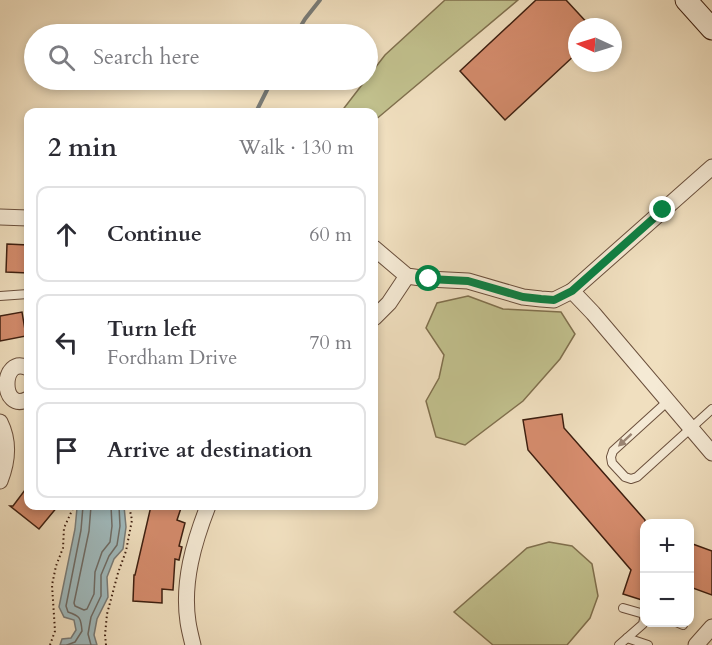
<!DOCTYPE html>
<html lang="en">
<head>
<meta charset="utf-8">
<style>
	body { margin:0; font-family:Cardo,serif; background:#f2f2f3; color:#2b2b33 }
	.controls { position:absolute; right:18px; bottom:18px; display:grid; overflow:hidden; border-radius:12px; box-shadow:0 3px 9px #0003 }
	.controls button { width:54px; height:54px; display:grid; place-items:center; padding:0; border:0; border-bottom:2px solid #e1e1e2; background:#fff; color:#2b2b33; font:30px sans-serif }
	.compass { position:absolute; left:568px; top:18px; width:54px; height:54px; border-radius:50%; background:#fff; box-shadow:0 3px 9px #0003; rotate:274deg }
	.stop { position:absolute; width:18px; height:18px; margin:-14px; border:4px solid #0b8043; border-radius:50%; background:#fff }
	.stop.end { background:#0b8043; border-color:#fff; box-shadow:0 2px 6px #0008 }
	.list { margin:0; padding:0; list-style:none }
	h2 { display:flex; justify-content:space-between; align-items:center; height:78px; margin:0; padding:0 24px; font-size:26px }
	h2 small { font-size:20px; font-weight:400; color:#7c7c81 }
	.list li { display:grid; grid-template-columns:39px 1fr auto; gap:18px; align-items:center; box-sizing:border-box; height:96px; margin:0 12px 12px; padding:0 12px; border:2px solid #e1e1e2; border-radius:12px }
	.list b { display:block; font-size:22px; white-space:nowrap }
	.list p { margin:0; font-size:20px; white-space:nowrap; color:#7c7c81 }
	.list em { font-size:20px; font-style:normal; color:#7c7c81 }
	.icon { flex:none; width:33px; height:33px; fill:none; stroke:currentColor; stroke-width:2; stroke-linecap:round; stroke-linejoin:round }
	.map { position:relative; flex:none; width:712px; height:645px; overflow:hidden }
	.search { position:absolute; background:#fff; box-shadow:0 3px 9px #0003; left:24px; top:24px; width:354px; height:66px; display:flex; align-items:center; gap:15px; box-sizing:border-box; padding:0 21px; border-radius:33px; color:#7c7c81; font-size:22px }
	.panel { position:absolute; background:#fff; box-shadow:0 3px 9px #0003; left:24px; top:108px; width:354px; height:402px; border-radius:12px }
	.map>svg:first-child { display:block }
	.green { fill:#c1c08d; stroke:#80704e; stroke-width:1.5 }
	.water { fill:#a0babd; stroke:#797c78; stroke-width:1.5 }
	.lines { fill:none; stroke-linecap:round; stroke-linejoin:round }
	.shore { stroke:#6f6c66; stroke-width:1.5 }
	.stream { stroke:#797c78; stroke-width:4 }
	.building { fill:#d58c6d; stroke:#3e1f10; stroke-width:1.5 }
	.lane-casing { stroke:#6a4f3c; stroke-width:10 }
	.street-casing { stroke:#6a4f3c; stroke-width:17 }
	.secondary-casing { stroke:#3e1f10; stroke-width:23 }
	.path { stroke:#3e1f10; stroke-width:2; stroke-dasharray:1.5 3; stroke-linecap:butt }
	.lane { stroke:#f5ead5; stroke-width:8 }
	.street { stroke:#f5ead5; stroke-width:15 }
	.secondary { stroke:#f5ead5; stroke-width:21 }
	.oneway { fill:#9a8472 }
	.route { stroke:#0b8043; stroke-width:8 }
</style>
</head>
<body>
<div class="map">
<svg width="712" height="645" viewBox="0 0 712 645">
	<rect width="100%" height="100%" fill="#f0dfbf"/>
	<filter id="stains"><feTurbulence type="fractalNoise" baseFrequency=".00333" numOctaves="4"/><feColorMatrix values="0 0 0 0 .2 0 0 0 0 .09 0 0 0 0 .02 0 0 0 .5 -.17"/></filter>
	<radialGradient id="worn" r=".72"><stop offset=".6" stop-color="#630" stop-opacity="0"/><stop offset="1" stop-color="#630" stop-opacity=".3"/></radialGradient>
	<g class="green">
		<polygon points="445,0 518,0 374,121 374,112 341,112 385,55"/>
		<polygon points="468,296 503,309 561,312 575,334 560,359 523,401 465,445 436,437 426,401 439,378 444,355 426,328 437,303"/>
		<polygon points="549,542 572,546 592,564 598,596 590,618 567,645 493,645 454,612 527,548"/>
	</g>
	<polygon class="water" points="78,506 124,506 126,527 123,549 114,559 107,577 108,597 97,619 94,635 97,645 60,645 62,639 71,638 76,630 74,620 64,617 59,607 75,529 77,508"/>
	<g class="lines">
		<g class="shore">
			<polyline points="91,506 89,531 74,603 75,606 84,610 87,609 94,594 95,572 102,552 110,542 112,526 111,506"/>
			<path d="M67,645L75,642L82,631C81,618 80,616 68,612L66,606L81,530L83,506"/>
			<polyline points="91,645 88,634 91,617 101,596 101,575 109,556 117,545 120,526 119,506"/>
		</g>
		<g class="stream">
			<polyline points="296,34 305,19 320,0"/>
			<polyline points="256,112 272,80"/>
		</g>
	</g>
	<g class="building">
		<polygon points="536,0 566,0 591,27 577,27 577,53 505,120 460,71"/>
		<polygon points="7,244 28,245 28,273 6,272"/>
		<polygon points="22,312 26,336 0,341 0,316"/>
		<polygon points="562,414 564,428 645,520 645,601 623,594 631,570 528,450 523,420"/>
		<polygon points="28,486 28,506 58,506 39,529 10,506 13,506"/>
		<polygon points="151,506 173,506 181,508 177,520 185,523 179,546 182,547 179,560 175,559 173,590 162,589 162,603 133,601 134,575 135,575"/>
		<polygon points="690,543 712,551 712,595 690,587"/>
	</g>
	<g class="lines">
		<g class="lane-casing">
			<g id="lane">
				<polyline points="0,296 28,294"/>
				<polyline points="668,401 613,451 611,457 612,463 625,477 631,479 637,477 712,409"/>
				<polyline points="623,608 644,614"/>
				<polyline points="676,622 683,625"/>
				<polyline points="627,638 648,645"/>
				<polyline points="619,645 643,624 644,619"/>
			</g>
		</g>
		<g class="street-casing">
			<g id="street">
				<polyline points="0,217 28,218"/>
				<polyline points="374,248 407,276 428,279 468,281 523,297 541,299 554,300 572,291 712,167"/>
				<polyline points="572,291 593,313 712,453"/>
				<polyline points="374,318 389,303 407,276"/>
				<path d="M28,368C0,354 0,414 28,399"/>
				<path d="M0,422C10,442 8,461 0,481"/>
				<path d="M193,645C191,637 189,629 188,622C182,582 194,542 208,506"/>
				<polyline points="696,645 712,627"/>
			</g>
		</g>
		<g class="secondary-casing">
			<polyline id="secondary" points="686,0 712,29"/>
		</g>
		<g class="path">
			<polyline points="50,645 55,631 52,585 56,566 63,548 64,528 74,506"/>
			<polyline points="106,645 105,635 107,614 118,573 126,551 132,520 129,506"/>
		</g>
		<use href="#lane" class="lane"/>
		<use href="#street" class="street"/>
		<use href="#secondary" class="secondary"/>
	</g>
	<defs><path id="oneway-solid" d="M-6-.8H1V-3.2L6.5 0L1 3.2V.8H-6Z" transform="scale(1.5)"/></defs>
	<use class="oneway" href="#oneway-solid" transform="translate(625 440) rotate(137)"/>
	<g class="lines">
		<polyline class="route" points="429,279 468,281 523,297 541,299 554,300 572,291 663,210"/>
	</g>
	<rect width="100%" height="100%" filter="url(#stains)"/>
	<rect width="100%" height="100%" fill="url(#worn)"/>
</svg>
<div class="controls">
<button>+</button>
<button>−</button>
</div>
<svg class="compass" viewBox="-18 -18 36 36"><path d="M0-13l5 13h-10z" fill="#e53935"/><path d="M0 13l5-13h-10z" fill="#7c7c81"/></svg>
<div class="stop" style="left:429px;top:279px"></div>
<div class="stop end" style="left:663px;top:210px"></div>
<div class="search"><svg class="icon" aria-label="search" viewBox="0 0 24 24"><circle cx="10" cy="10" r="6"/><path d="M15 15l6 6"/></svg>Search here</div>
<section class="panel">
<h2>2 min<small>Walk · 130 m</small></h2>
<ul class="list">
<li><svg class="icon" aria-label="ahead" viewBox="0 0 24 24"><path d="M12 20V5M6 11l6-6 6 6"/></svg><div><b>Continue</b></div><em>60 m</em></li>
<li><svg class="icon" aria-label="left" viewBox="0 0 24 24"><path d="M17 20v-9H6M10 6l-5 5 5 5"/></svg><div><b>Turn left</b><p>Fordham Drive</p></div><em>70 m</em></li>
<li><svg class="icon" aria-label="arrive" viewBox="0 0 24 24"><path d="M6 21V4h12l-3 4 3 4H6"/></svg><div><b>Arrive at destination</b></div></li>
</ul>
</section>
</div>
</body>
</html>
